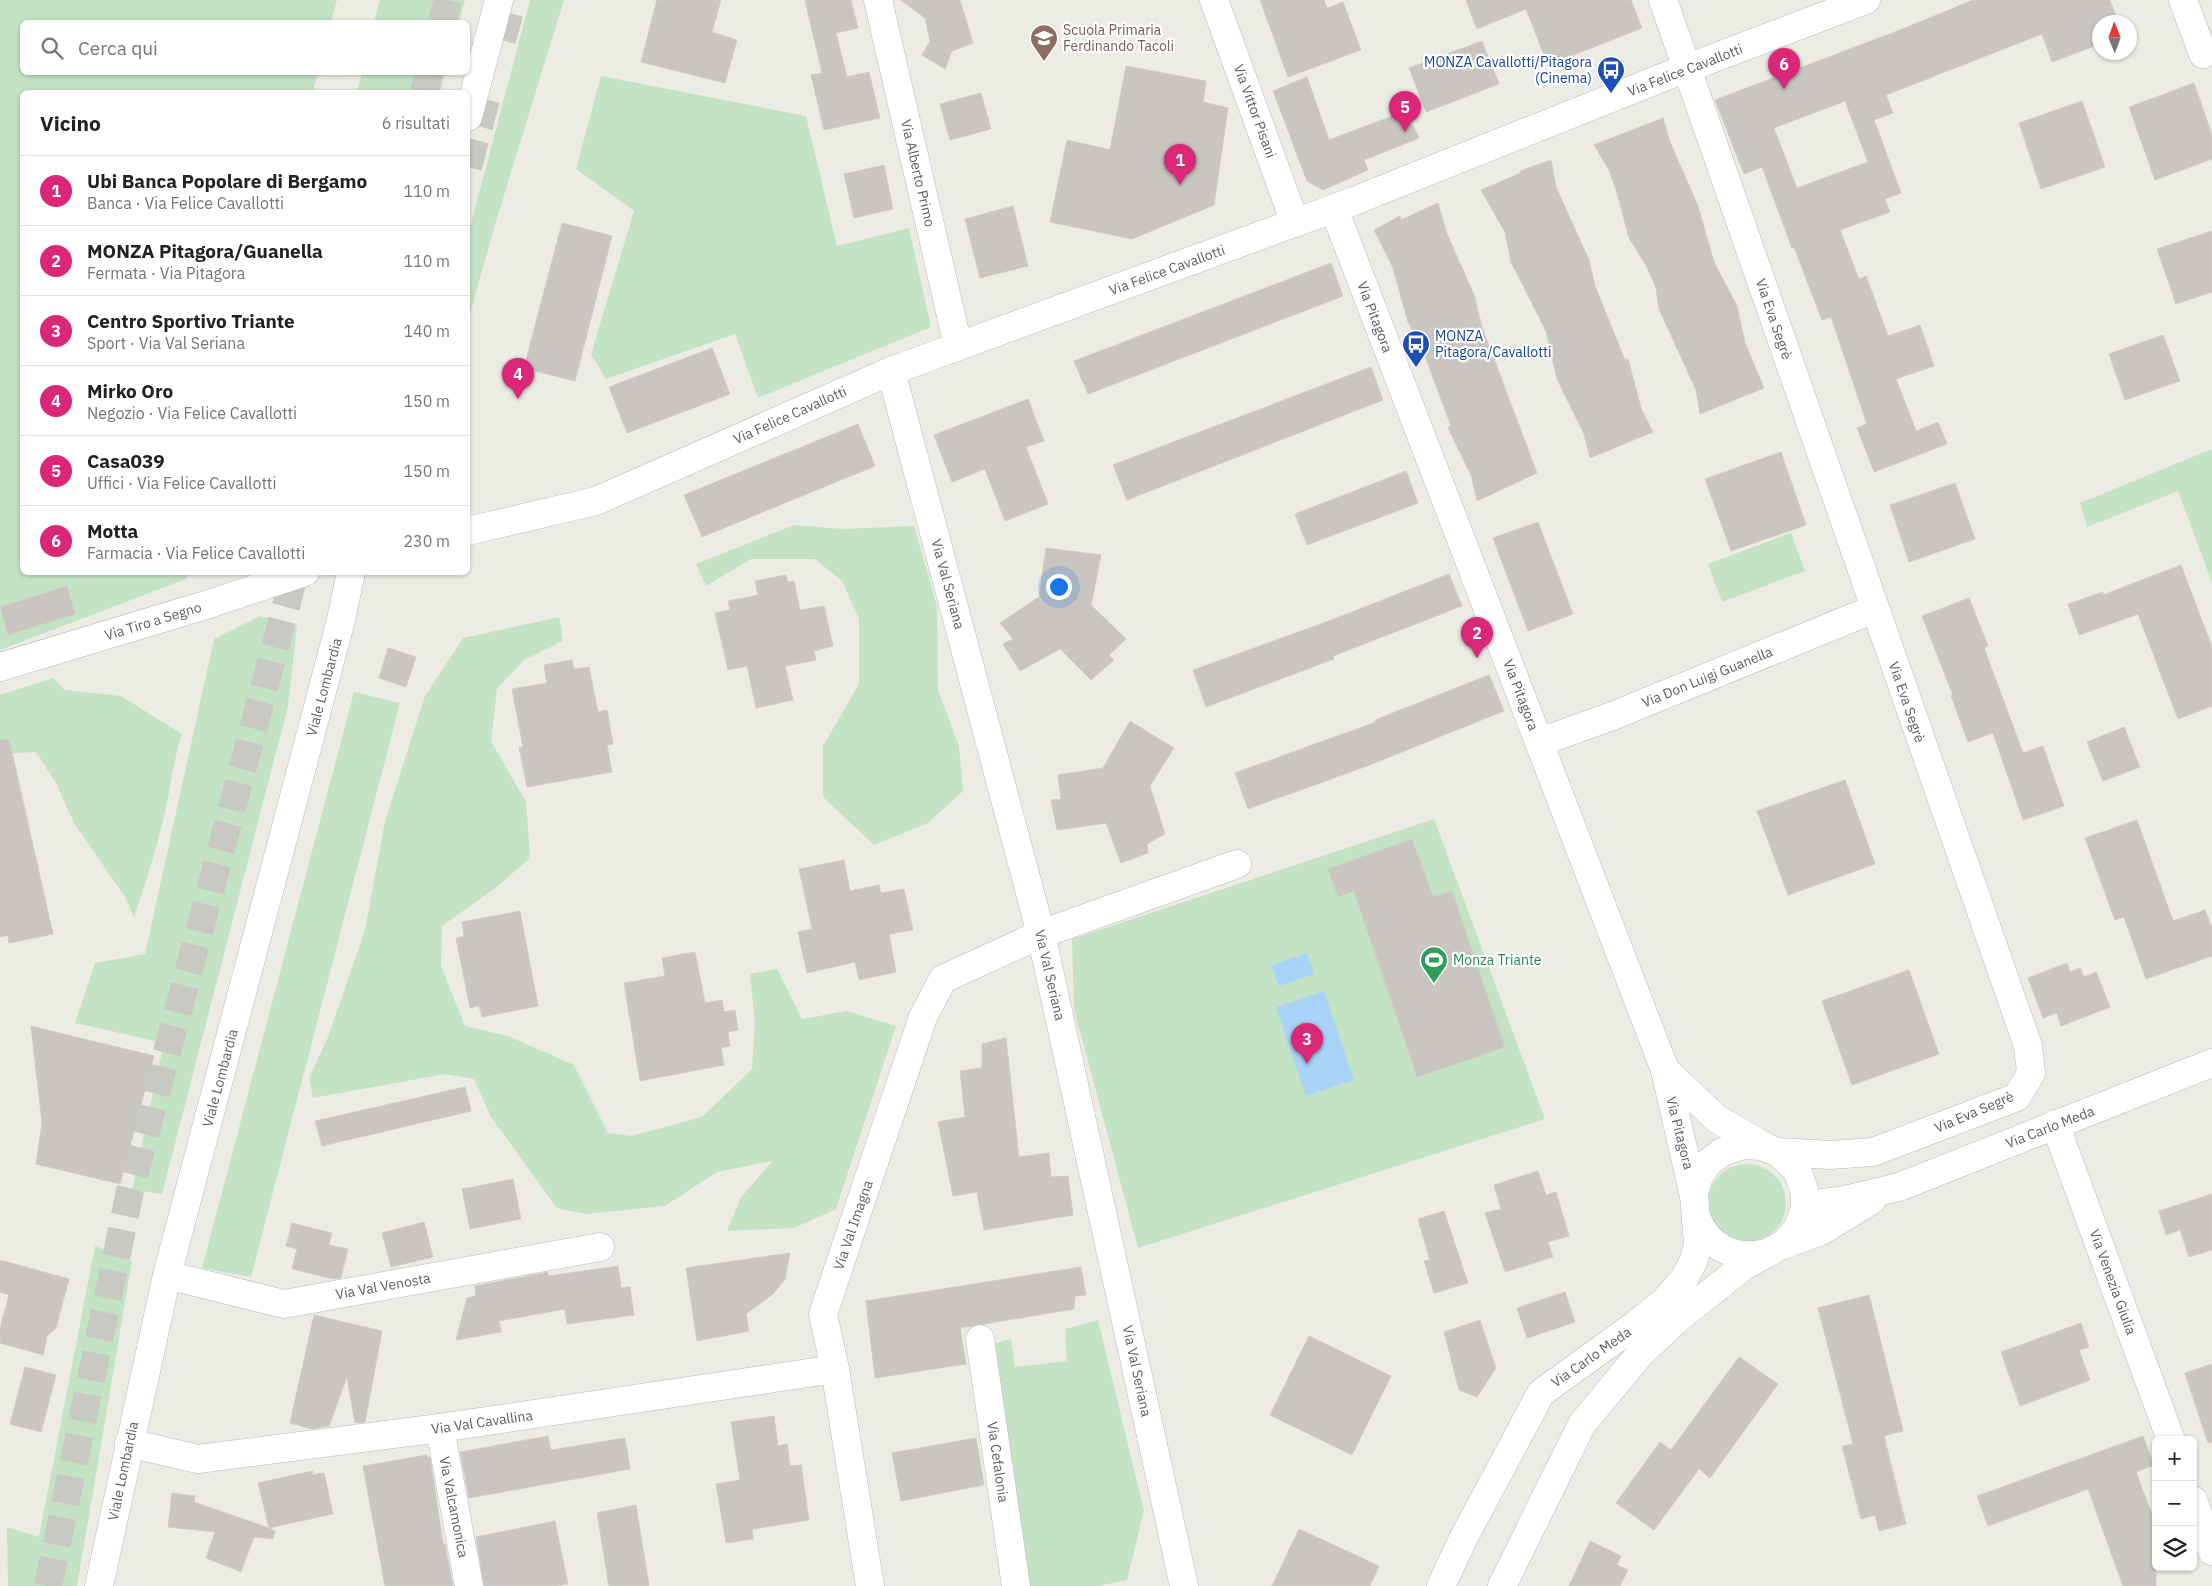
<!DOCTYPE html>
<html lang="it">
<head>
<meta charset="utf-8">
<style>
	body { margin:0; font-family:"IBM Plex Sans",sans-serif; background:#f2f2f2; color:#222 }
	.controls { position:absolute; right:15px; bottom:15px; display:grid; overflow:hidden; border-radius:8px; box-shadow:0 1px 4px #0004 }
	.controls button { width:45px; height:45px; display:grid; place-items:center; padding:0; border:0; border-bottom:1px solid #e0e0e0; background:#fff; color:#222; font:25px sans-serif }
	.compass { position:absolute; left:2092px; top:15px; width:45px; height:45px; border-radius:50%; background:#fff; box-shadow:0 1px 4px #0004; rotate:359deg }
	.you { position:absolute; left:1058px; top:586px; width:18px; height:18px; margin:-12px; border:4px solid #fff; border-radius:50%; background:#1a73e8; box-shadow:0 0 0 8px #1a73e833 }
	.badge { display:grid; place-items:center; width:32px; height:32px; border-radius:50%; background:#db2777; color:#fff; font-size:16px; font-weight:700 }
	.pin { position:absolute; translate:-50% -41px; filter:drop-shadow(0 1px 2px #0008) }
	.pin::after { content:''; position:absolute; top:26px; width:18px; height:15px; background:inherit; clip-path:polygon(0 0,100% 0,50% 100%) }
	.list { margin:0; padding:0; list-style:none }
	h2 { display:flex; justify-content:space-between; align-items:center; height:65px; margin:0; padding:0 20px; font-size:21px }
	h2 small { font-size:16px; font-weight:400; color:#767676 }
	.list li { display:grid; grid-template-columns:32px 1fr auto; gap:15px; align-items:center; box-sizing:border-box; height:70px; padding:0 20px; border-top:1px solid #e0e0e0 }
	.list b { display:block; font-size:19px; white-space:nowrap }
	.list p { margin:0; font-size:16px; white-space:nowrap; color:#767676 }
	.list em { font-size:16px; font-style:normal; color:#767676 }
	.icon { flex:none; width:28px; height:28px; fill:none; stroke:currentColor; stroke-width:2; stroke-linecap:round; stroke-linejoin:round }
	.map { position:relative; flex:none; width:2212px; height:1586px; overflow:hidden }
	.search { position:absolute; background:#fff; box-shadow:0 1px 4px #0004; left:20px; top:20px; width:450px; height:55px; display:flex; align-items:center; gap:12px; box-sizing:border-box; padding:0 18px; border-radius:8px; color:#767676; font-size:19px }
	.panel { position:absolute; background:#fff; box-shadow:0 1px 4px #0004; left:20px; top:90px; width:450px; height:485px; border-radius:8px }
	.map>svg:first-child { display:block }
	.green { fill:#c3e3c4 }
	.water { fill:#aad3f8 }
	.building { fill:#c9c6c1; stroke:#d1cdc3; fill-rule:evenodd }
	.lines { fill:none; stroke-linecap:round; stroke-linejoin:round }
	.trunk-tunnel { stroke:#c9c9c4; stroke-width:28; stroke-dasharray:28 14; stroke-linecap:butt }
	.minor-casing { stroke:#b6b9bd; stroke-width:29 }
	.tertiary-casing { stroke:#b6b9bd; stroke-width:29 }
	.minor { stroke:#fff; stroke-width:28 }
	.tertiary { stroke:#fff; stroke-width:28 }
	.labels { text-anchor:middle; stroke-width:4.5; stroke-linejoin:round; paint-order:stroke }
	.education-label { font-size:14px; fill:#785e54; stroke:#fff; text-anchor:start }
	.transit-label { font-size:14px; fill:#164399; stroke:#fff; text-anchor:end }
	.street-label { font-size:14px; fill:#5c5f63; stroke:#fff }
	.leisure-label { font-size:14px; fill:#27864d; stroke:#fff; text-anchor:start }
</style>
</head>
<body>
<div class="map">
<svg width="2212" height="1586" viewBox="0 0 2212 1586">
	<rect width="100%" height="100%" fill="#edece4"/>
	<g class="green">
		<polygon points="0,0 337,0 331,22 22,22 22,72 318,73 313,92 22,92 22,572 188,573 186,579 0,650"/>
		<polygon points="380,0 465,0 459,22 374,22"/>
		<polygon points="530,0 564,0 494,228 468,321 468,235"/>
		<polygon points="362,73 362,72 445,73 440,92 357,92"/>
		<polygon points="601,76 806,116 837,246 909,228 931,327 758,398 735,334 606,379 591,354 634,211 576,169"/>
		<polygon points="2212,449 2212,583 2178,491 2087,527 2080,503"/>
		<polygon points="794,525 842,529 914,526 937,606 938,690 959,746 963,791 928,823 874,845 823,797 823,746 859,684 859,619 842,581 815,559 751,559 706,586 696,564"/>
		<polygon points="1791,533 1805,571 1722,602 1708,564"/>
		<polygon points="260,616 297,626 288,706 162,1194 132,1190 164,1043 75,1023 95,963 145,954 214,639"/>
		<polygon points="559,617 563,641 524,660 497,689 491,741 526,802 530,858 498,886 442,926 441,966 465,1026 508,1036 574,1065 608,1133 631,1136 702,1117 752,1069 755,1023 750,974 777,969 802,1019 847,1011 896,1026 836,1209 794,1228 727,1231 740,1199 772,1161 717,1172 665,1206 586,1214 557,1208 491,1117 474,1079 445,1074 313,1098 309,1078 328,1037 365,930 385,821 425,696 463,638"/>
		<path d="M53,678L65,690L121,696L182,734C175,756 172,776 168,798C160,839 147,878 134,917L125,897L74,823L57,785L36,752L0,754V695Z"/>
		<polygon points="354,692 400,703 251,1277 202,1268"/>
		<polygon points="1434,819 1545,1119 1138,1248 1074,1009 1072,939"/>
		<circle cx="1747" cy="1203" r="39"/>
		<polygon points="95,1246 132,1261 77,1586 8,1586 7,1527 39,1537"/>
		<polygon points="1098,1320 1144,1511 1127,1580 1098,1586 1030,1586 992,1344 1011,1339 1015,1367 1067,1361 1065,1329"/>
	</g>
	<g class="water">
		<polygon points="1307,953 1314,974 1279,986 1271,965"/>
		<polygon points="1324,991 1354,1080 1306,1096 1276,1007"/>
	</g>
	<g class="building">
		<polygon points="657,0 721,0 712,32 737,40 725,83 641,62"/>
		<polygon points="805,0 851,0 858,28 836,33 847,77 869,72 880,118 824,130 811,75 822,73"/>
		<polygon points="901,0 960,0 973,43 952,51 945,69 922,55 930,41 925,18"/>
		<polygon points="1260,0 1324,0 1327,8 1343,2 1361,50 1288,77"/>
		<polygon points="1466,0 1631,0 1642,28 1548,65 1526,9 1477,29"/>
		<path d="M1973,0H2110L2118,22H2100V44L2052,62L2042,34L1886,95L1893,113L1874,120L1901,193L1885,199L1890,212L1840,230L1859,279L1866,276L1888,336L1920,325L1934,366L1896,379L1916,431L1938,422L1947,444L1874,472L1857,428L1867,424L1831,317L1822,320L1794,247L1792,248L1762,167L1744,174L1715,100L1900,30ZM1845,101L1868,162L1797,188L1774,128Z"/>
		<polygon points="1482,41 1499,84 1426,112 1409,68"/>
		<polygon points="1126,66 1206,81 1203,102 1228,108 1214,205 1132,239 1050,222 1067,140 1110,150"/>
		<polygon points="1307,77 1329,140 1406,111 1419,138 1364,160 1368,170 1323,190 1307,181 1273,91"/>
		<polygon points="2194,83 2212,135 2212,159 2155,180 2129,107"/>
		<polygon points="981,93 991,129 950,140 940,104"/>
		<polygon points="2082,101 2105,167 2041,189 2019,123"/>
		<polygon points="1663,118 1670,142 1698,206 1714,262 1737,306 1745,343 1764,388 1700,414 1696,390 1659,309 1656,288 1647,267 1629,238 1616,189 1609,170 1594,145"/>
		<polygon points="1551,160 1556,187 1589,260 1595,286 1625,360 1628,359 1641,408 1653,432 1590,458 1584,434 1557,379 1546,331 1511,262 1505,232 1481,190 1521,173 1520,171"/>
		<polygon points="884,165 893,209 854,218 844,174"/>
		<polygon points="1438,203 1447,234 1474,295 1482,327 1537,473 1477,501 1471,475 1448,428 1451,426 1425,356 1408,322 1393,268 1374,230 1400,216 1401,220"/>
		<polygon points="1013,206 1028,266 980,278 965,219"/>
		<polygon points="562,223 612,236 575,381 524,368"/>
		<polygon points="2212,231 2212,292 2176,304 2157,249"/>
		<polygon points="1331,263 1343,296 1088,394 1074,361"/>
		<polygon points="2163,335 2180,381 2125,400 2109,354"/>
		<polygon points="712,348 730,394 627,433 609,387"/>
		<polygon points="1371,367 1383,400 1127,500 1113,465"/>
		<polygon points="1028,399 1044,441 1026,447 1048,504 1005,521 985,469 952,482 934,435"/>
		<polygon points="858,424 875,466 702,537 684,495"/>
		<polygon points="1781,452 1806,525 1731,551 1705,479"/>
		<polygon points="1406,471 1418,503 1307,545 1295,514"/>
		<polygon points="1955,483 1975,539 1909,562 1890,505"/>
		<polygon points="1538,522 1573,614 1528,631 1493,538"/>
		<polygon points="1046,548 1101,555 1091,605 1126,639 1109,655 1114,660 1091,680 1060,649 1020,671 1003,644 1013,639 1000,623 1039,597"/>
		<polygon points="2181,565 2212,647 2212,706 2178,719 2138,614 2079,635 2068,604 2103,592 2103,595"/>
		<polygon points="1449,574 1462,606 1333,656 1334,659 1206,707 1193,670 1321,624"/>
		<polygon points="786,575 788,582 794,581 800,610 824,606 833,646 814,651 816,660 785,666 793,700 756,708 747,666 728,670 715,613 730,610 728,601 758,595 755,581"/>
		<polygon points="67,586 75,614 8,635 0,607"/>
		<polygon points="1969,598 1988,646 1984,648 2023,753 2043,746 2064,806 2023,820 1993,733 1968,742 1951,696 1953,695 1922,616"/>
		<polygon points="388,648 416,657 406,687 379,678"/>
		<polygon points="572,660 574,669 589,667 598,712 607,710 613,744 607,745 612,772 527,787 519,748 523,747 512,689 547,683 544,665"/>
		<polygon points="1489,675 1504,711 1367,766 1248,809 1235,773 1376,722 1375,720"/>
		<polygon points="1130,721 1174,748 1150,786 1165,834 1147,844 1148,853 1121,863 1106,823 1057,830 1051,800 1061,799 1058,775 1103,768"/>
		<polygon points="2124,727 2140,767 2103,781 2087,742"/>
		<polygon points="9,739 53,934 9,943 8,935 0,937 0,740"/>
		<polygon points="1845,780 1875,864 1788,895 1757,811"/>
		<polygon points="2137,820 2173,921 2205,910 2212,928 2212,956 2146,979 2124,917 2115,920 2085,838"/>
		<polygon points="1412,839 1433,897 1452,891 1505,1047 1417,1077 1354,891 1338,897 1328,869"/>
		<polygon points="844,860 850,891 879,885 881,893 904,889 913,930 889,934 896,972 859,980 855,962 807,973 798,932 812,929 799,869"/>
		<polygon points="520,911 538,1006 482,1017 479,1006 470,1008 456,938 464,936 462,922"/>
		<polygon points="695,952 705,1003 722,1000 724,1012 735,1010 738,1030 728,1032 730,1046 721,1048 724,1065 640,1081 624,983 665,976 662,958"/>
		<polygon points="2067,963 2070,972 2080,968 2084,977 2096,972 2110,1007 2061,1026 2057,1013 2043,1018 2028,978"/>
		<polygon points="1909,970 1939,1054 1852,1085 1822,1001"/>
		<polygon points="31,1026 154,1056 120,1184 36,1164 42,1123"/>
		<polygon points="1006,1038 1019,1157 1049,1153 1051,1177 1068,1176 1073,1215 984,1230 977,1192 953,1196 938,1122 965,1117 960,1071 982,1068 982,1044"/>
		<polygon points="465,1087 471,1111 322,1146 315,1121"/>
		<polygon points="1538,1171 1546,1195 1556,1192 1569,1236 1548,1242 1553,1257 1505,1272 1485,1213 1501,1209 1494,1185"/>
		<polygon points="513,1179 521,1219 470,1229 462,1189"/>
		<polygon points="2212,1194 2212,1250 2189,1257 2180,1230 2166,1235 2159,1211"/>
		<polygon points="1444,1211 1468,1283 1434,1293 1424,1261 1430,1260 1418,1219"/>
		<polygon points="424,1222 433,1257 391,1267 382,1233"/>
		<polygon points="292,1223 332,1233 329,1245 348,1249 341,1278 333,1279 292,1269 297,1249 286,1246"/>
		<polygon points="790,1253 785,1279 773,1294 746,1314 749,1331 697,1341 686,1268"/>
		<polygon points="0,1260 69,1279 56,1328 47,1336 43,1355 0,1343 0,1328 9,1295 0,1292"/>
		<polygon points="618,1266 621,1288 630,1287 634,1315 567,1324 565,1309 499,1321 501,1332 456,1340 467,1298 476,1296 475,1286 548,1272 548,1276"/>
		<polygon points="1081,1267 1086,1295 1075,1296 1074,1309 960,1328 966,1364 875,1378 866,1301"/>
		<polygon points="1565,1292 1575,1322 1527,1338 1517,1308"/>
		<polygon points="1869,1295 1903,1431 1884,1436 1906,1524 1879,1531 1875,1515 1861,1519 1842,1446 1853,1444 1818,1308"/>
		<polygon points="314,1315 382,1331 365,1422 355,1423 347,1377 329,1426 312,1429 290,1423"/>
		<polygon points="1480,1320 1496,1368 1477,1397 1459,1390 1444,1332"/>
		<polygon points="2081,1323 2089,1347 2079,1350 2090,1380 2020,1406 2001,1352"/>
		<polygon points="1309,1336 1391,1376 1352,1455 1270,1415"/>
		<polygon points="1739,1357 1778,1384 1710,1478 1699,1469 1654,1530 1616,1503 1660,1442 1671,1450"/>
		<polygon points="2212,1364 2212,1442 2208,1443 2185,1373"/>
		<polygon points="25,1367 56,1375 41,1432 10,1424"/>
		<polygon points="774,1416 778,1446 787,1444 790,1466 801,1465 809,1520 752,1529 753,1539 726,1543 716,1484 740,1480 731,1422"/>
		<polygon points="548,1436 551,1450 625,1438 630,1469 469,1498 460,1452"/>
		<polygon points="2143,1436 2154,1465 2136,1472 2156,1525 2156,1586 2123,1586 2088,1489 1988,1526 1977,1496"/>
		<polygon points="976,1438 984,1485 901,1501 892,1453"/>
		<polygon points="427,1455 427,1458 430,1457 443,1544 445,1544 453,1586 385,1586 363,1466"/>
		<polygon points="313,1471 311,1475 324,1473 333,1514 269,1528 275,1531 273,1539 254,1537 241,1572 206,1558 215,1532 168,1527 172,1493 195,1496 194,1502 269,1528 258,1483"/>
		<polygon points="636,1505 649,1586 609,1586 597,1513"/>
		<polygon points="555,1521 568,1584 557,1586 484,1586 476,1537"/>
		<polygon points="1299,1529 1379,1566 1370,1586 1272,1586"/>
		<polygon points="1590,1541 1621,1556 1617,1565 1628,1570 1620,1586 1569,1586"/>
	</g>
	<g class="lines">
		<g class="trunk-tunnel">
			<polyline points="442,22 448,0"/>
			<polyline points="502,40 513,0"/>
			<polyline points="424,92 429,72"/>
			<polyline points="468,167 489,88"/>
			<polyline points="48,1586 130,1191 295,572"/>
		</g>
		<g class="minor-casing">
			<g id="minor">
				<polyline points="878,0 958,346"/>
				<polyline points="1214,0 1295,223"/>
				<polyline points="1663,0 2028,1046 2031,1073 2017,1097 1873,1152 1830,1155 1777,1152"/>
				<polyline points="2183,0 2203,54"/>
				<polyline points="1334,209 1665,1070 1694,1196"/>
				<polyline points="891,371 1041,934 1184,1586"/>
				<polyline points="0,667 209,604 305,572"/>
				<polyline points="1540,742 1615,715 1874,609"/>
				<polyline points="1665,1070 1717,1119 1764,1146"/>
				<polyline points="2055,1124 2171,1440"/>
				<polyline points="1805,1205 1840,1201 1899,1187 2212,1063"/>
				<path d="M1696,1216C1706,1247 1737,1261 1766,1253"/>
				<polyline points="1783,1245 1821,1231 1872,1200"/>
				<polyline points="167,1275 284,1304 600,1247"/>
				<polyline points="980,1339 1016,1586"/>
				<polyline points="440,1428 469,1586"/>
				<polyline points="129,1443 198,1459 440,1428 835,1369"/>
				<polyline points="2193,1500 2212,1551"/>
				<polyline points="870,1586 835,1369 823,1314 923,1017 943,979 1041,934 1237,864"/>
				<polyline points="1441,1586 1463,1539 1541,1393 1635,1325 1664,1302 1684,1279 1693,1262 1698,1245 1694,1193 1699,1176 1708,1163 1722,1152 1743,1145 1762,1146 1779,1153 1797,1170 1804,1189 1805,1207 1798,1228 1784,1244 1744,1266 1676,1320 1640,1354 1582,1424 1502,1586"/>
			</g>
		</g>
		<g class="tertiary-casing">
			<g id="tertiary">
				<polyline points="468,117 499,0"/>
				<polyline points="468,531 596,501 891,371 1354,201 1664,77 1866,0"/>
				<polyline points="99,1586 167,1275 341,620 351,572"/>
			</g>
		</g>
		<use href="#minor" class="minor"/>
		<use href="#tertiary" class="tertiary"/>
	</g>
	<defs>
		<g id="school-pin" transform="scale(1.4375)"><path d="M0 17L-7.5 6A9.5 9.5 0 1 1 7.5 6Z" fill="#8d6e63" stroke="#fff"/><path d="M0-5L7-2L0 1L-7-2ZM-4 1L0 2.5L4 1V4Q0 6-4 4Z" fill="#fff"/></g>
		<g id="bus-pin" transform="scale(1.4375)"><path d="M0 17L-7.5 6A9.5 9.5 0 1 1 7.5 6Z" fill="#1a4fb4" stroke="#fff"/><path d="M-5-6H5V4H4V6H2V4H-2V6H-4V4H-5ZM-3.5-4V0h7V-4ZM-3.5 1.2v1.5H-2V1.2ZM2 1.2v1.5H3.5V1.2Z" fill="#fff"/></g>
		<g id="stadium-pin" transform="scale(1.4375)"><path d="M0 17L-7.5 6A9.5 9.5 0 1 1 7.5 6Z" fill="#2e9e5b" stroke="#fff"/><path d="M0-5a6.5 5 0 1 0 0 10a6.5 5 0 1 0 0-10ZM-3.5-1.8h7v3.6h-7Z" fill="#fff"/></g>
	</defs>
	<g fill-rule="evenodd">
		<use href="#school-pin" x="1044" y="38"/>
		<use href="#bus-pin" x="1611" y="70"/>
		<use href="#bus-pin" x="1416" y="344"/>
		<use href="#stadium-pin" x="1434" y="960"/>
	</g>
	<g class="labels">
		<g class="education-label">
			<text x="1063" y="35">Scuola Primaria<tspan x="1063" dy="16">Ferdinando Tacoli</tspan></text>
		</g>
		<g class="transit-label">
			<text x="1592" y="67">MONZA Cavallotti/Pitagora<tspan x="1592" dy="16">(Cinema)</tspan></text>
			<text x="1435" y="341" text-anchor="start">MONZA<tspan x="1435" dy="16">Pitagora/Cavallotti</tspan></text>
		</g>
		<g class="street-label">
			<text transform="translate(1685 70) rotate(-21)" y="5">Via Felice Cavallotti</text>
			<text transform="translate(1255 111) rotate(70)" y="5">Via Vittor Pisani</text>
			<text transform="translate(918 173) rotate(77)" y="5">Via Alberto Primo</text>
			<text transform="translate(1167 270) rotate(-20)" y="5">Via Felice Cavallotti</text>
			<text transform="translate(1375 317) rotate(69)" y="5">Via Pitagora</text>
			<text transform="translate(1774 319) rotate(71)" y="5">Via Eva Segrè</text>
			<text transform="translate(790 415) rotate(-24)" y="5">Via Felice Cavallotti</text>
			<text transform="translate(948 584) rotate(75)" y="5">Via Val Seriana</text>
			<text transform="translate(153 621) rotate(-17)" y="5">Via Tiro a Segno</text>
			<text transform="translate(1707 677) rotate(-22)" y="5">Via Don Luigi Guanella</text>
			<text transform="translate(324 687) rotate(-75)" y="5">Viale Lombardia</text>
			<text transform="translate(1521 695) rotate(69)" y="5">Via Pitagora</text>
			<text transform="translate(1907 702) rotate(71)" y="5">Via Eva Segrè</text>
			<text transform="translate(1050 975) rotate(77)" y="5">Via Val Seriana</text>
			<text transform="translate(220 1078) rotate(-75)" y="5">Viale Lombardia</text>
			<text transform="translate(1974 1112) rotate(-23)" y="5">Via Eva Segrè</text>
			<text transform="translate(2050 1127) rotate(-21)" y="5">Via Carlo Meda</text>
			<text transform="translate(1680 1133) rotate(76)" y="5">Via Pitagora</text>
			<text transform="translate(853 1225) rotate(-71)" y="5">Via Val Imagna</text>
			<text transform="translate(2113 1282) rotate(70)" y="5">Via Venezia Giulia</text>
			<text transform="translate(383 1286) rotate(-10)" y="5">Via Val Venosta</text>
			<text transform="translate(1591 1357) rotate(-35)" y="5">Via Carlo Meda</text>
			<text transform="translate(1137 1371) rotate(78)" y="5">Via Val Seriana</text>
			<text transform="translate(482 1422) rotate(-8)" y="5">Via Val Cavallina</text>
			<text transform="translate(998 1462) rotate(82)" y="5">Via Cefalonia</text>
			<text transform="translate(123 1471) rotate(-78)" y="5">Viale Lombardia</text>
			<text transform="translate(454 1507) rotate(79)" y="5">Via Valcamonica</text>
		</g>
		<g class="leisure-label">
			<text x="1453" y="965">Monza Triante</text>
		</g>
	</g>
</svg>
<div class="controls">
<button>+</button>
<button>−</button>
<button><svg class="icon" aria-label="layers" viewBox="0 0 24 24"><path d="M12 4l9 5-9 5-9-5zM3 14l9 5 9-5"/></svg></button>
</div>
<svg class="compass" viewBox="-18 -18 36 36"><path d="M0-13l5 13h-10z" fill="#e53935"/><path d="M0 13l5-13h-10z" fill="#767676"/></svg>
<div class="you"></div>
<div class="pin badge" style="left:1180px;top:185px">1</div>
<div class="pin badge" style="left:1477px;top:658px">2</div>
<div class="pin badge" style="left:1307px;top:1064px">3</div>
<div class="pin badge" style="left:518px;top:399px">4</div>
<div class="pin badge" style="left:1405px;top:132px">5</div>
<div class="pin badge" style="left:1784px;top:89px">6</div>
<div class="search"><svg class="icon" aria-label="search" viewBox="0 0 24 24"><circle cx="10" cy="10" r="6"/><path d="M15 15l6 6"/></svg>Cerca qui</div>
<section class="panel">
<h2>Vicino<small>6 risultati</small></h2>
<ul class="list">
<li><span class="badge">1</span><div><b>Ubi Banca Popolare di Bergamo</b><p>Banca · Via Felice Cavallotti</p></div><em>110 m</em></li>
<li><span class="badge">2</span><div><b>MONZA Pitagora/Guanella</b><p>Fermata · Via Pitagora</p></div><em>110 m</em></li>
<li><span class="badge">3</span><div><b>Centro Sportivo Triante</b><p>Sport · Via Val Seriana</p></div><em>140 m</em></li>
<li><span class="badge">4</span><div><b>Mirko Oro</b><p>Negozio · Via Felice Cavallotti</p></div><em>150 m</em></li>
<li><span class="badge">5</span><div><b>Casa039</b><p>Uffici · Via Felice Cavallotti</p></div><em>150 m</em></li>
<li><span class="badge">6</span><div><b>Motta</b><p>Farmacia · Via Felice Cavallotti</p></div><em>230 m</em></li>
</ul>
</section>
</div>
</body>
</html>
